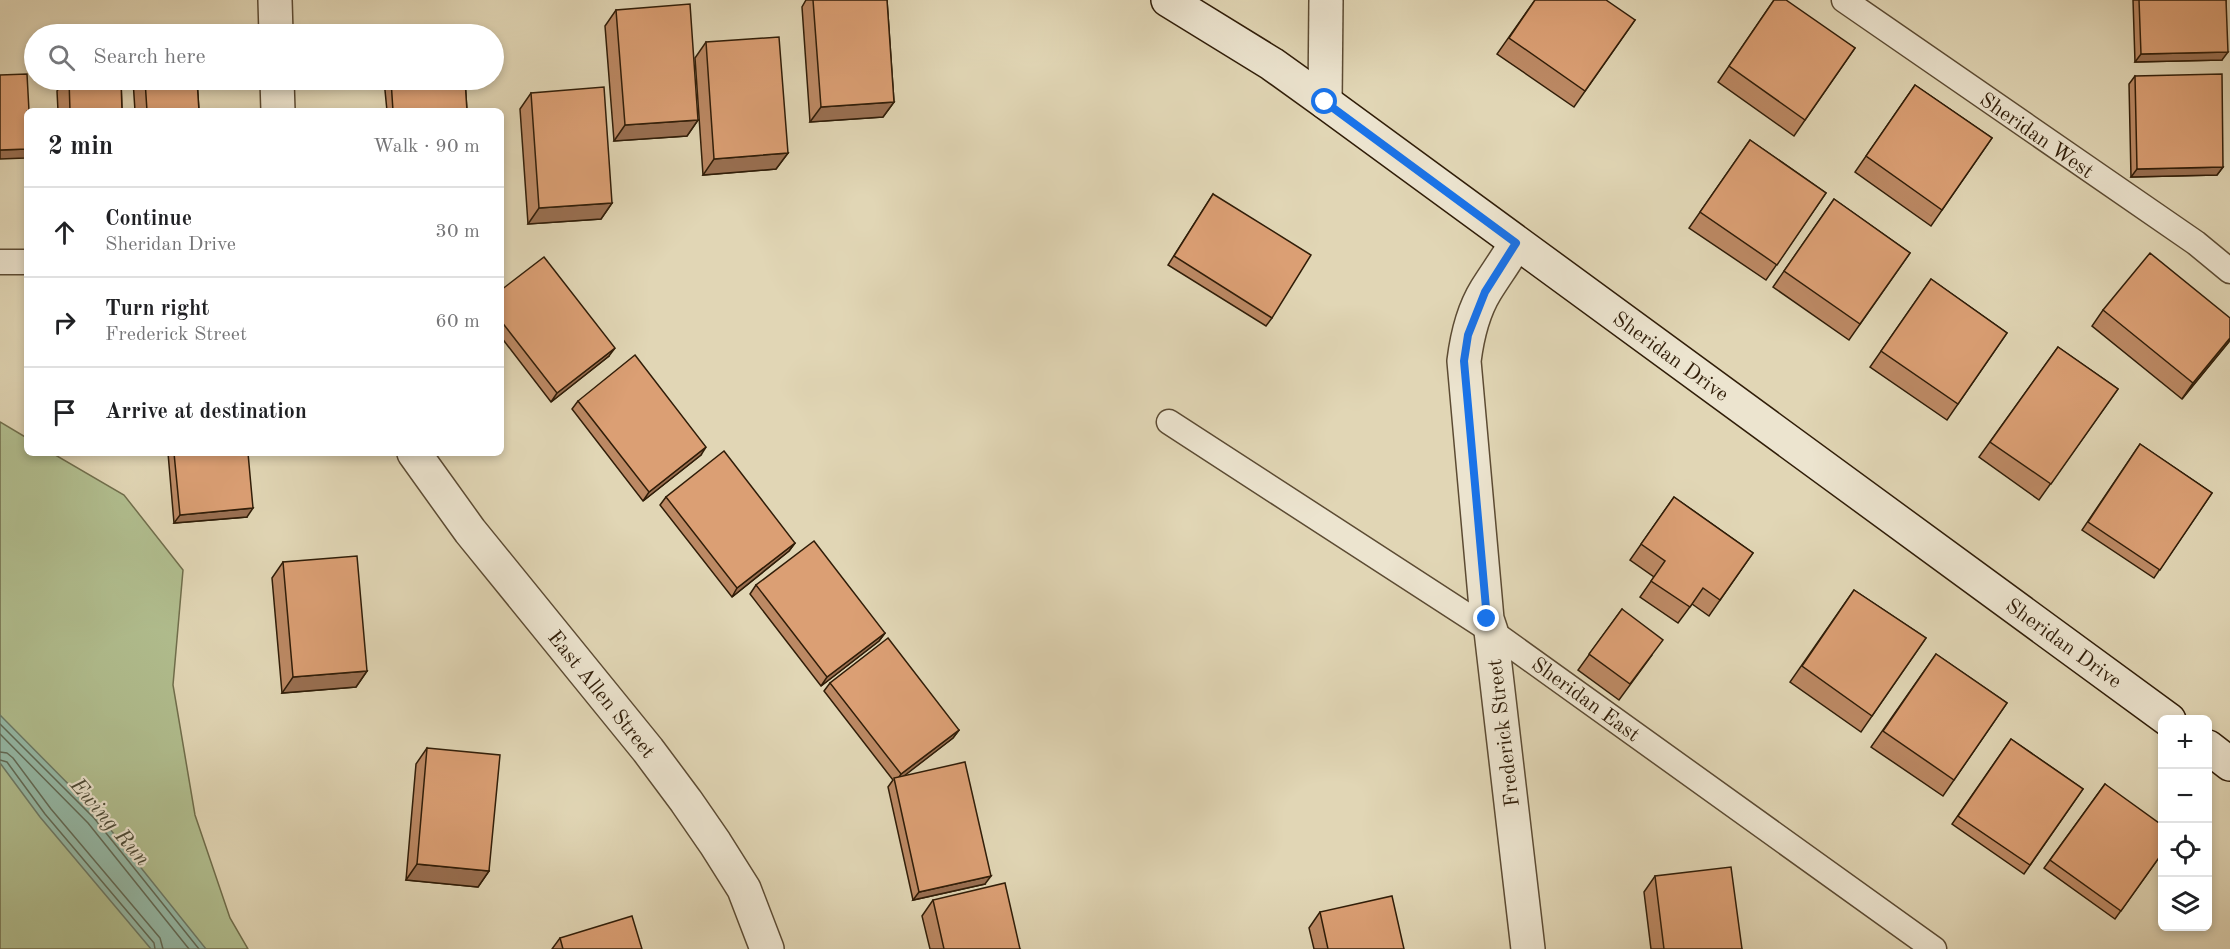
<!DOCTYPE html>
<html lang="en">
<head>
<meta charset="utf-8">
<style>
	body { margin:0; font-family:"Old Standard TT",serif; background:#f6f6f6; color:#202124 }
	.controls { position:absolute; right:18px; bottom:18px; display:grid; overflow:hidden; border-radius:9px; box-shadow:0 3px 9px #0003 }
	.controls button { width:54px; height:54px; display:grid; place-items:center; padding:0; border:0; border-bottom:2px solid #e0e0e0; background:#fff; color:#202124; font:30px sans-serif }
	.stop { position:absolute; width:18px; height:18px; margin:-14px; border:4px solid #1a73e8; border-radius:50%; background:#fff }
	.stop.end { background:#1a73e8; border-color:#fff; box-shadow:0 2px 6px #0008 }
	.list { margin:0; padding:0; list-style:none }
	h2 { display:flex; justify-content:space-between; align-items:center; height:78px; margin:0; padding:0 24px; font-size:26px }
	h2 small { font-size:20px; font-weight:400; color:#757577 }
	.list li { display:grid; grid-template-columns:39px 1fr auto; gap:18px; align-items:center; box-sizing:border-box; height:90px; padding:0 24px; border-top:2px solid #e0e0e0 }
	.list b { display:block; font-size:22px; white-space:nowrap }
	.list p { margin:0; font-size:20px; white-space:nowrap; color:#757577 }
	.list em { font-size:20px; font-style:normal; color:#757577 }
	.icon { flex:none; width:33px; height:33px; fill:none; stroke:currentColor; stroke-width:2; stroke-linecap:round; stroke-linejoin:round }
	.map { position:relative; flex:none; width:2230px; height:949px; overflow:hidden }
	.search { position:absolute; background:#fff; box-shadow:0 3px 9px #0003; left:24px; top:24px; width:480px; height:66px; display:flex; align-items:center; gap:15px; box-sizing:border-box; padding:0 21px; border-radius:33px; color:#757577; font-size:22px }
	.panel { position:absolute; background:#fff; box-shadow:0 3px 9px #0003; left:24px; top:108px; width:480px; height:348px; border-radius:9px }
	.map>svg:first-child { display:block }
	.green { fill:#b1be8f; stroke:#706e4c; stroke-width:1.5 }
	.water { fill:#95baa8; stroke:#6d7b68; stroke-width:1.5 }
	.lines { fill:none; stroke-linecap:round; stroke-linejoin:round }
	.shore { stroke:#626c58; stroke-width:1.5 }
	.service-casing { stroke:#5c4b33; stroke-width:27 }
	.minor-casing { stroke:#5c4b33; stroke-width:36 }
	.secondary-casing { stroke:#301d08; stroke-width:36 }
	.service { stroke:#ece4cf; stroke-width:24 }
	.minor { stroke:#ece4cf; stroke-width:33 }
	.secondary { stroke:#ece4cf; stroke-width:33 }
	.wall { fill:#bc8964; stroke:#301d08; stroke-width:1.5 }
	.shaded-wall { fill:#996f51; stroke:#301d08; stroke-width:1.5 }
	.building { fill:#db9f74; stroke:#301d08; stroke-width:1.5 }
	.route { stroke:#1a73e8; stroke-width:8 }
	.labels { text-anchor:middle; stroke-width:4.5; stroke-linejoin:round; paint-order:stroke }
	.street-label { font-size:21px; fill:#301d08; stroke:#ece4cf }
	.water-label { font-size:22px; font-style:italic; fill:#4e4c38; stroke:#ece4cf }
</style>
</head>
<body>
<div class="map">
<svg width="2230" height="949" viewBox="0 0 2230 949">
	<rect width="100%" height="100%" fill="#e1d6b5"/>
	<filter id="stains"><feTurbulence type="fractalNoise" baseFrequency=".00333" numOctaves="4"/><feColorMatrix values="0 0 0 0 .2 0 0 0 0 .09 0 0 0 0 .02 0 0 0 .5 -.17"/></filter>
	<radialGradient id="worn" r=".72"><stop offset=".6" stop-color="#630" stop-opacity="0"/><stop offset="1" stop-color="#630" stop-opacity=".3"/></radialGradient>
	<polygon class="green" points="0,422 27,438 27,453 52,453 124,495 183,570 173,685 195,815 230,918 248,949 0,949"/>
	<polygon class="water" points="0,715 98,814 206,949 151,949 40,817 0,763"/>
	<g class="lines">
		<g class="shore">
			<polyline points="0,724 94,818 199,949"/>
			<polyline points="0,734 88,823 189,949"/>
			<polyline points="0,752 7,753 13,758 51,809 160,938 163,949"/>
			<polyline points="0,760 7,762 45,814 154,943 155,949"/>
		</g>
		<g class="service-casing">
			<g id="service">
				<polyline points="1844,0 2196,243 2230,271"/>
				<polyline points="0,262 27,262"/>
				<polyline points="1169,422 1491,631 1934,949"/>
			</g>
		</g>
		<g class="minor-casing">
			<g id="minor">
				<polyline points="275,0 276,34"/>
				<polyline points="277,80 278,111"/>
				<polyline points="1325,102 1326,0"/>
				<path d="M1516,243C1507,259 1496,274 1486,290C1473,311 1467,337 1464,361L1487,619L1491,631L1528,949"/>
				<polyline points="414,453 470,531 648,750 686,801 715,843 744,889 767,949"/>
			</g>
		</g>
		<g class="secondary-casing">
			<g id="secondary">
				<polyline points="1168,0 1272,64 1325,102 2169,720"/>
				<polyline points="2208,747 2230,764"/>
			</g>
		</g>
		<use href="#service" class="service"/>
		<use href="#minor" class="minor"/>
		<use href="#secondary" class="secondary"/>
	</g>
	<g class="wall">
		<polygon points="806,0 887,0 894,102 883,117 810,122 802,7"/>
		<polygon points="1535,0 1635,20 1574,107 1497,54"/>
		<polygon points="1774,0 1855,48 1794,136 1718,82"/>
		<polygon points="2133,0 2226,0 2222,60 2135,62"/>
		<polygon points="616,10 698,120 687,136 614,141 605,26"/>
		<polygon points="706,42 788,153 776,169 703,175 695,58"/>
		<polygon points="2135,76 2223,167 2217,175 2131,177 2129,84"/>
		<polygon points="65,80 121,80 122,111 58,111 57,91"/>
		<polygon points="133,80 197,80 199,111 135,111"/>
		<polygon points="384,80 465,80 467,111 387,111"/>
		<polygon points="1915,85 1992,138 1931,226 1855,172"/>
		<polygon points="531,93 612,203 601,219 528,224 520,109"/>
		<polygon points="1750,140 1826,193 1766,280 1689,228"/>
		<polygon points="1213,194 1272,318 1266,326 1168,265"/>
		<polygon points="1834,199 1910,253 1849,340 1773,287"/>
		<polygon points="1931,279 2007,333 1947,420 1870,367"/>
		<polygon points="501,290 609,356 551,402 501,337"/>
		<polygon points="2103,310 2230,318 2230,340 2182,399 2092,326"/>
		<polygon points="2058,347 2118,389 2039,500 1979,457"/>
		<polygon points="578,401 701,455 643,501 572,409"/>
		<polygon points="2140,444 2212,493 2154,578 2082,530"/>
		<polygon points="168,453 248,453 247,517 174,523"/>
		<polygon points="666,497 795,543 789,551 732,597 660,505"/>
		<polygon points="1674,497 1753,553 1709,616 1692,604 1678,623 1640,597 1654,577 1630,560"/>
		<polygon points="283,562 367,671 356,687 282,693 272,578"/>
		<polygon points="756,585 885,633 879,641 821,686 750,594"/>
		<polygon points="1854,590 1926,638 1861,732 1790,682"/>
		<polygon points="1622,609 1652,655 1619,700 1578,670"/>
		<polygon points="1936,654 2007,703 1943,796 1871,747"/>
		<polygon points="830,683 959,730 953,738 903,776 985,884 913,900 888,787 893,780 824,691"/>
		<polygon points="2011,739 2083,789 2024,874 1952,824"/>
		<polygon points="427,748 489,871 478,887 406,880 416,764"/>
		<polygon points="2105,784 2163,852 2115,919 2044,868"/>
		<polygon points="1655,876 1742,949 1651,949 1644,892"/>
		<polygon points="933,900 1020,949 930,949 922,916"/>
		<polygon points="1320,912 1404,949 1314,949 1309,928"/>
		<polygon points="560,938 642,949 552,949"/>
	</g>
	<g class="shaded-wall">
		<polygon points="2228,52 2222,60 2135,62 2141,54"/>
		<polygon points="894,102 883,117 810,122 821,107"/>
		<polygon points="698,120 687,136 614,141 625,125"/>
		<polygon points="27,149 27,154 25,158 0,159 0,150"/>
		<polygon points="788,153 776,169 703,175 714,159"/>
		<polygon points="2223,167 2217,175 2131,177 2137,169"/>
		<polygon points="612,203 601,219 528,224 539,208"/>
		<polygon points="2230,338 2229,342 2182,399 2193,383"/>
		<polygon points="615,348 609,356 551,402 557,393"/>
		<polygon points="706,447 701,455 643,501 649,492"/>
		<polygon points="253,508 247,517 174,523 180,515"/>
		<polygon points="795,543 789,551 732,597 737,588"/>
		<polygon points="885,633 879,641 821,686 827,677"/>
		<polygon points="367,671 356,687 282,693 293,677"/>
		<polygon points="959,730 953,738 895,783 901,774"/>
		<polygon points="417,864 489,871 478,887 406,880"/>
		<polygon points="991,876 985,884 913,900 919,892"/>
	</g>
	<g class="building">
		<polygon points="813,0 887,0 894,102 821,107"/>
		<polygon points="1535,0 1606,0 1635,20 1585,91 1509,38"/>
		<polygon points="1774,0 1786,0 1855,48 1805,120 1729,66"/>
		<polygon points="2139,0 2226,0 2228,52 2141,54"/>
		<polygon points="690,4 698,120 625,125 616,10"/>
		<polygon points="779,37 788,153 714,159 706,42"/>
		<polygon points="27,74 29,111 27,111 27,149 0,150 0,75"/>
		<polygon points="2222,74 2223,167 2137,169 2135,76"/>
		<polygon points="69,80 121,80 122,111 70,111"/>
		<polygon points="145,80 197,80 199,111 147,111"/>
		<polygon points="391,80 465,80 467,111 393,111"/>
		<polygon points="1915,85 1992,138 1942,210 1866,156"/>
		<polygon points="604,87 612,203 539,208 531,93"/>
		<polygon points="1750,140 1826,193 1777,265 1700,212"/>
		<polygon points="1213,194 1311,255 1272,318 1174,256"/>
		<polygon points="1834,199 1910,253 1860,324 1784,271"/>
		<polygon points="2150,253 2230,318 2230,338 2193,383 2103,310"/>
		<polygon points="544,257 615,348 557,393 501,321 501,290"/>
		<polygon points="1931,279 2007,333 1958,404 1881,351"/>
		<polygon points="2058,347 2118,389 2051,484 1990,442"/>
		<polygon points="635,355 706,447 649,492 578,401"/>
		<polygon points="2140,444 2212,493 2160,570 2088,522"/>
		<polygon points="724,451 795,543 737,588 666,497"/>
		<polygon points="174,453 248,453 253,508 180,515"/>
		<polygon points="1674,497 1753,553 1720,600 1703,588 1690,607 1651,581 1665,561 1641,544"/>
		<polygon points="814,541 885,633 827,677 756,585"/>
		<polygon points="357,556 367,671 293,677 283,562"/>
		<polygon points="1854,590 1926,638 1872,716 1802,666"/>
		<polygon points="1622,609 1663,640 1630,684 1589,654"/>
		<polygon points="888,638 959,730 901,774 830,683"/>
		<polygon points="1936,654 2007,703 1954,780 1883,731"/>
		<polygon points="2011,739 2083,789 2030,865 1958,816"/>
		<polygon points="427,748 500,755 489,871 417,864"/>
		<polygon points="965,762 991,876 919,892 894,778"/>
		<polygon points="2105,784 2163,826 2163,852 2121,911 2050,860"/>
		<polygon points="1731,867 1742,949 1664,949 1655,876"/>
		<polygon points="1005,883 1020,949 944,949 933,900"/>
		<polygon points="1392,896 1404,949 1328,949 1320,912"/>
		<polygon points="632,916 642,949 563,949 560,938"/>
	</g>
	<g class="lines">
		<polyline class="route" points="1325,102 1516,243 1485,292 1468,335 1464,361 1487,619"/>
	</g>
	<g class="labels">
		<g class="street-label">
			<text transform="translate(2037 135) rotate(35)" y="7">Sheridan West</text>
			<text transform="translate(1671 356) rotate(36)" y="7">Sheridan Drive</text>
			<text transform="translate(2064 643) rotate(36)" y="7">Sheridan Drive</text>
			<text transform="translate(602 694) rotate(51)" y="7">East Allen Street</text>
			<text transform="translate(1586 699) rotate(36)" y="7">Sheridan East</text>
			<text transform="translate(1503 733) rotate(-97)" y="7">Frederick Street</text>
		</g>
		<g class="water-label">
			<text transform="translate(111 821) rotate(49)" y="8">Ewing Run</text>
		</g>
	</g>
	<rect width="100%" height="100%" filter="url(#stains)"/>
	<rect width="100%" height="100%" fill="url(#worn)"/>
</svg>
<div class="controls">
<button>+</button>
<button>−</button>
<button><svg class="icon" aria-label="locate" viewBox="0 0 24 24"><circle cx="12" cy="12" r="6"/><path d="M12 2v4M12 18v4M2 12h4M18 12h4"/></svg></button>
<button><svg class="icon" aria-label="layers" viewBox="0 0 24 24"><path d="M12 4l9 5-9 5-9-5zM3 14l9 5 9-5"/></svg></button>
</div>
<div class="stop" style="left:1325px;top:102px"></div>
<div class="stop end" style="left:1487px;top:619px"></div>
<div class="search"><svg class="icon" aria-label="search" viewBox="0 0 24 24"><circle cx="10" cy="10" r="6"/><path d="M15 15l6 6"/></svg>Search here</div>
<section class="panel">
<h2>2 min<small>Walk · 90 m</small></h2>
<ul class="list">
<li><svg class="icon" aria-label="ahead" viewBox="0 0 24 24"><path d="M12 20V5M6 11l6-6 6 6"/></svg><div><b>Continue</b><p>Sheridan Drive</p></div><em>30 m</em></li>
<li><svg class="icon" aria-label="right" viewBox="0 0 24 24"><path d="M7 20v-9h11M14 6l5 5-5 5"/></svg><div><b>Turn right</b><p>Frederick Street</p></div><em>60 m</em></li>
<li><svg class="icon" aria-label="arrive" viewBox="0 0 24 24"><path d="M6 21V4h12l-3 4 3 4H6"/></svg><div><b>Arrive at destination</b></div></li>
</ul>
</section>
</div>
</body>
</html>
